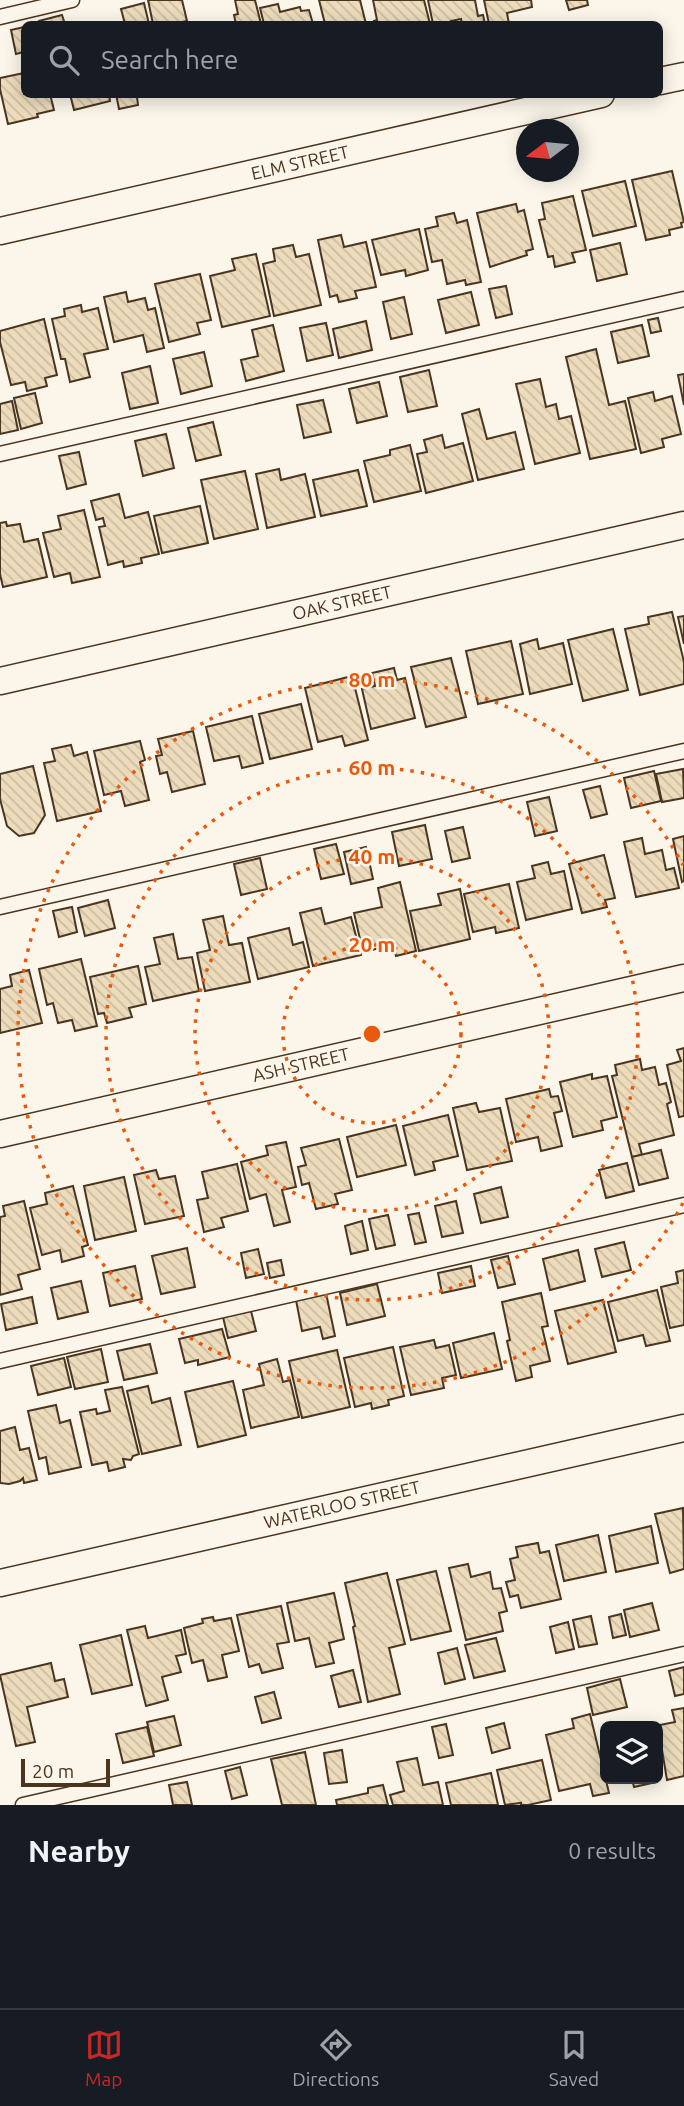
<!DOCTYPE html>
<html lang="en">
<head>
<meta charset="utf-8">
<style>
	body { margin:0; font-family:Ubuntu,sans-serif; background:#20242c; color:#f1f3f6 }
	.controls { position:absolute; right:21px; bottom:21px; display:grid; overflow:hidden; border-radius:10px; box-shadow:0 4px 18px #0003 }
	.controls button { width:63px; height:63px; display:grid; place-items:center; padding:0; border:0; border-bottom:2px solid #363941; background:#171b24; color:#f1f3f6; font:35px sans-serif }
	.compass { position:absolute; left:516px; top:119px; width:63px; height:63px; border-radius:50%; background:#171b24; box-shadow:0 4px 18px #0003; rotate:254deg }
	.scale { position:absolute; left:21px; bottom:18px; width:89px; box-sizing:border-box; padding-left:7px; border:4px solid #4a3520; border-top:0; font-size:19px; line-height:24px; white-space:nowrap; color:#4a3520; -webkit-text-stroke:5px #fbf6e9; paint-order:stroke }
	.list { margin:0; padding:0; list-style:none }
	h2 { display:flex; justify-content:space-between; align-items:center; height:91px; margin:0; padding:0 28px; font-size:30px }
	h2 small { font-size:23px; font-weight:400; color:#9ea1a6 }
	.icon { flex:none; width:38px; height:38px; fill:none; stroke:currentColor; stroke-width:2; stroke-linecap:round; stroke-linejoin:round }
	.map { position:relative; flex:none; width:684px; height:1805px; overflow:hidden }
	.search { position:absolute; background:#171b24; box-shadow:0 4px 18px #0003; left:21px; right:21px; top:21px; height:77px; display:flex; align-items:center; gap:18px; box-sizing:border-box; padding:0 24px; border-radius:10px; color:#9ea1a6; font-size:26px }
	.sheet { height:203px; background:#171b24 }
	nav { display:flex; justify-content:space-around; align-items:center; box-sizing:border-box; height:98px; border-top:2px solid #363941; background:#171b24; font-size:19px; color:#9ea1a6 }
	nav a { display:grid; justify-items:center; gap:4px }
	nav .on { color:#c62828 }
	.map>svg:first-child { display:block }
	.building { fill:url(#building-back-hatch); stroke:#4a3520; stroke-width:2 }
	.lines { fill:none; stroke-linecap:round; stroke-linejoin:round }
	.service-casing { stroke:#4a3520; stroke-width:17 }
	.minor-casing { stroke:#4a3520; stroke-width:29 }
	.service { stroke:#fbf6e9; stroke-width:14 }
	.minor { stroke:#fbf6e9; stroke-width:26 }
	.ring { fill:none; stroke:#e8590c; stroke-width:3.5; stroke-dasharray:3.5 7 }
	.labels { text-anchor:middle; stroke-width:5; stroke-linejoin:round; paint-order:stroke }
	.street-label { font-size:18px; fill:#4a3520; stroke:#fbf6e9 }
	.centre { fill:#e8590c; stroke:#fbf6e9; stroke-width:3.5 }
	.ring-label { font-size:21px; text-anchor:middle; font-weight:bold; fill:#e8590c; stroke:#fbf6e9; stroke-width:5; stroke-linejoin:round; paint-order:stroke }
</style>
</head>
<body>
<div class="map">
<svg width="684" height="1805" viewBox="0 0 684 1805">
	<defs>
		<pattern id="building-back-hatch" width="6" height="6" patternUnits="userSpaceOnUse" patternTransform="scale(1.75)"><rect width="6" height="6" fill="#ecdcbc"/><path d="M-1 5l2 2M0 0l6 6M5-1l2 2" fill="none" stroke="#ccbda1"/></pattern>
	</defs>
	<rect width="100%" height="100%" fill="#fbf6e9"/>
	<g class="building">
		<polygon points="148,0 182,0 187,21 171,24 153,24"/>
		<polygon points="235,0 255,0 261,24 236,24 234,15 238,14"/>
		<polygon points="319,0 360,0 366,24 325,24"/>
		<polygon points="373,0 424,0 430,24 375,24 374,21 377,20"/>
		<polygon points="428,0 475,0 478,16 483,15 485,24 462,24 461,19 451,21 452,24 433,24"/>
		<polygon points="484,0 531,0 532,7 507,13 509,24 489,24"/>
		<polygon points="566,0 587,0 588,5 569,10"/>
		<polygon points="144,3 149,24 125,24 121,9"/>
		<polygon points="278,4 280,12 300,7 301,11 309,10 313,24 264,24 260,8"/>
		<polygon points="62,15 65,24 40,24 39,21"/>
		<polygon points="24,27 24,52 16,54 11,30"/>
		<polygon points="24,73 24,94 50,94 54,110 37,114 38,117 8,124 0,89 0,78"/>
		<polygon points="70,94 109,94 110,101 74,110"/>
		<polygon points="116,94 148,94 137,97 138,105 119,109"/>
		<polygon points="672,171 684,222 681,223 682,227 669,230 670,235 646,240 632,180"/>
		<polygon points="625,181 636,226 593,236 582,191"/>
		<polygon points="573,196 586,250 572,253 575,262 555,267 553,256 548,257 539,220 545,219 542,203"/>
		<polygon points="516,204 518,212 524,210 533,249 526,251 527,255 490,267 477,213"/>
		<polygon points="454,213 457,223 467,220 481,282 466,285 465,280 447,284 442,260 432,262 425,229 438,226 436,217"/>
		<polygon points="419,229 428,270 406,276 405,270 381,275 372,240"/>
		<polygon points="341,235 344,247 366,242 376,287 355,291 357,298 339,302 337,295 330,297 318,240"/>
		<polygon points="620,243 627,274 597,281 590,250"/>
		<polygon points="293,245 296,257 309,254 321,305 274,316 263,264 275,261 273,249"/>
		<polygon points="256,254 270,316 222,327 210,276 235,270 232,259"/>
		<polygon points="200,274 211,320 197,323 200,334 169,342 155,284"/>
		<polygon points="506,286 512,314 496,318 489,289"/>
		<polygon points="126,292 128,302 145,298 148,310 155,308 164,348 147,352 143,335 114,342 104,297"/>
		<polygon points="471,292 479,325 446,333 438,300"/>
		<polygon points="404,297 412,334 391,339 383,302"/>
		<polygon points="81,305 82,312 98,308 108,349 84,354 90,377 70,382 65,359 61,359 52,319 65,316 64,309"/>
		<polygon points="658,318 661,331 651,333 648,320"/>
		<polygon points="44,319 57,375 45,378 47,386 27,391 25,382 11,385 0,342 0,331"/>
		<polygon points="366,321 372,350 339,358 333,329"/>
		<polygon points="326,323 333,355 307,361 300,328"/>
		<polygon points="273,325 284,371 246,381 241,360 258,356 252,330"/>
		<polygon points="642,325 649,356 618,363 611,332"/>
		<polygon points="596,349 609,405 625,401 636,449 590,459 566,357"/>
		<polygon points="204,352 212,386 181,394 173,359"/>
		<polygon points="150,366 158,403 130,409 122,373"/>
		<polygon points="429,370 437,406 408,412 400,377"/>
		<polygon points="684,374 684,405 678,375"/>
		<polygon points="540,379 546,407 556,404 559,419 571,416 580,453 535,464 516,384"/>
		<polygon points="379,382 387,416 357,423 349,389"/>
		<polygon points="653,392 655,401 672,396 681,434 662,439 664,447 641,453 628,398"/>
		<polygon points="35,393 42,423 21,429 14,398"/>
		<polygon points="323,400 331,432 304,438 297,405"/>
		<polygon points="12,401 18,430 0,434 0,404"/>
		<polygon points="479,409 487,439 515,432 524,469 478,480 462,414"/>
		<polygon points="213,422 221,455 196,461 188,428"/>
		<polygon points="166,434 174,468 143,476 135,441"/>
		<polygon points="442,435 445,448 463,443 473,481 426,493 417,454 427,452 424,440"/>
		<polygon points="410,445 421,491 374,502 364,461 390,455 390,450"/>
		<polygon points="79,452 86,484 67,489 59,456"/>
		<polygon points="279,469 281,480 305,474 315,517 267,528 256,474"/>
		<polygon points="358,470 367,506 321,516 313,480"/>
		<polygon points="245,471 258,529 214,539 201,480"/>
		<polygon points="119,494 125,518 148,512 159,554 141,558 142,563 124,567 123,561 108,565 99,527 105,526 103,518 96,520 91,501"/>
		<polygon points="200,506 208,543 162,553 154,516"/>
		<polygon points="84,510 100,577 72,583 70,573 54,577 43,533 61,529 58,516"/>
		<polygon points="6,522 7,526 20,524 24,542 38,539 47,577 3,587 0,574 0,523"/>
		<polygon points="672,612 684,662 684,684 640,695 625,629 649,624 648,617"/>
		<polygon points="684,616 684,644 678,617"/>
		<polygon points="613,629 628,690 583,701 568,640"/>
		<polygon points="537,639 539,649 563,643 572,684 530,694 520,644"/>
		<polygon points="511,641 523,694 478,704 466,651"/>
		<polygon points="451,658 466,717 426,727 411,667"/>
		<polygon points="394,668 397,680 405,678 415,718 371,729 362,689 375,686 372,673"/>
		<polygon points="352,676 368,740 345,746 342,736 318,742 305,688"/>
		<polygon points="301,704 312,749 270,759 259,714"/>
		<polygon points="252,716 263,763 242,768 239,756 214,761 206,727"/>
		<polygon points="193,731 205,784 172,792 167,772 160,774 156,756 162,755 158,739"/>
		<polygon points="140,741 145,760 140,762 149,800 125,806 121,791 104,795 94,751"/>
		<polygon points="71,745 74,756 87,752 101,811 57,821 44,763 55,761 52,749"/>
		<polygon points="33,766 45,815 34,833 19,836 7,826 0,799 0,774"/>
		<polygon points="683,769 684,798 662,802 656,774"/>
		<polygon points="654,771 661,801 631,808 624,778"/>
		<polygon points="600,786 607,814 591,818 583,790"/>
		<polygon points="549,797 557,831 535,836 527,802"/>
		<polygon points="425,825 432,859 399,866 392,832"/>
		<polygon points="463,827 470,858 452,862 445,831"/>
		<polygon points="684,836 684,881 682,882 673,839"/>
		<polygon points="642,838 645,854 662,850 666,870 674,868 679,888 636,897 624,842"/>
		<polygon points="336,844 344,874 321,879 314,849"/>
		<polygon points="366,847 373,879 351,884 344,852"/>
		<polygon points="604,855 615,898 605,900 607,907 582,913 569,864"/>
		<polygon points="260,858 267,889 241,895 234,864"/>
		<polygon points="548,862 551,874 564,871 572,909 526,920 517,882 535,878 532,866"/>
		<polygon points="400,882 416,951 396,956 393,945 363,952 354,913 382,907 378,888"/>
		<polygon points="509,884 519,928 496,933 495,927 473,932 464,894"/>
		<polygon points="460,889 470,939 419,951 410,911 441,905 438,894"/>
		<polygon points="108,900 115,928 85,936 78,908"/>
		<polygon points="72,907 77,932 59,937 53,911"/>
		<polygon points="321,908 325,924 351,917 361,955 313,966 300,913"/>
		<polygon points="223,916 229,945 242,943 250,982 205,991 197,953 210,950 203,920"/>
		<polygon points="289,928 293,945 303,942 309,967 258,979 248,938"/>
		<polygon points="173,934 178,959 192,957 199,991 153,1001 145,967 160,964 154,938"/>
		<polygon points="81,959 97,1026 75,1031 72,1020 58,1023 53,1003 47,1005 39,969"/>
		<polygon points="138,966 146,1004 129,1008 132,1017 107,1023 104,1013 98,1014 90,977"/>
		<polygon points="29,970 42,1023 0,1033 0,989 12,986 10,975"/>
		<polygon points="684,1048 684,1116 679,1117 667,1065 681,1061 677,1050"/>
		<polygon points="640,1059 642,1070 655,1067 659,1085 666,1083 671,1102 667,1104 674,1135 639,1144 642,1155 632,1157 612,1076 617,1075 615,1065"/>
		<polygon points="592,1074 592,1079 607,1076 617,1117 601,1121 603,1130 573,1137 560,1082"/>
		<polygon points="549,1089 551,1097 558,1096 562,1111 554,1113 562,1146 541,1151 538,1137 516,1142 506,1099"/>
		<polygon points="476,1103 479,1112 500,1108 512,1161 467,1170 453,1108"/>
		<polygon points="448,1115 458,1156 433,1162 435,1170 415,1175 403,1126"/>
		<polygon points="396,1125 406,1165 357,1177 347,1137"/>
		<polygon points="339,1139 352,1190 335,1194 338,1204 316,1209 309,1183 302,1185 298,1167 306,1165 301,1148"/>
		<polygon points="286,1142 296,1187 282,1190 290,1222 274,1226 266,1194 250,1199 241,1162 268,1155 266,1146"/>
		<polygon points="661,1150 668,1178 639,1185 632,1157"/>
		<polygon points="627,1163 634,1191 606,1198 599,1170"/>
		<polygon points="237,1164 248,1211 221,1218 224,1227 204,1232 197,1200 208,1198 202,1172"/>
		<polygon points="156,1170 159,1179 175,1176 184,1216 145,1224 134,1175"/>
		<polygon points="124,1177 136,1231 95,1240 84,1186"/>
		<polygon points="73,1186 88,1245 82,1247 84,1256 62,1262 60,1250 42,1255 30,1208 47,1204 45,1193"/>
		<polygon points="501,1187 508,1217 481,1223 474,1194"/>
		<polygon points="24,1201 40,1269 18,1275 22,1289 0,1295 0,1217 5,1216 3,1206"/>
		<polygon points="456,1201 463,1233 442,1237 435,1206"/>
		<polygon points="419,1213 426,1242 415,1244 408,1215"/>
		<polygon points="388,1215 395,1245 376,1249 369,1219"/>
		<polygon points="362,1221 368,1250 351,1254 345,1226"/>
		<polygon points="624,1242 631,1270 602,1277 595,1249"/>
		<polygon points="187,1248 195,1287 161,1294 152,1256"/>
		<polygon points="258,1249 264,1274 246,1278 241,1253"/>
		<polygon points="578,1250 585,1281 550,1290 543,1259"/>
		<polygon points="508,1256 515,1284 498,1288 491,1260"/>
		<polygon points="281,1260 284,1275 270,1278 267,1263"/>
		<polygon points="135,1266 142,1299 110,1306 103,1273"/>
		<polygon points="471,1266 475,1286 442,1293 438,1273"/>
		<polygon points="684,1270 684,1325 670,1328 661,1287 678,1283 676,1272"/>
		<polygon points="81,1281 88,1312 58,1319 51,1288"/>
		<polygon points="377,1284 385,1316 347,1325 340,1293"/>
		<polygon points="657,1290 670,1341 646,1346 643,1335 618,1341 608,1302"/>
		<polygon points="326,1293 335,1336 323,1339 320,1327 302,1331 296,1300"/>
		<polygon points="541,1293 548,1326 542,1327 550,1361 530,1366 532,1377 516,1381 507,1341 510,1340 502,1302"/>
		<polygon points="32,1297 37,1323 6,1330 1,1304"/>
		<polygon points="603,1300 616,1352 568,1364 555,1311"/>
		<polygon points="251,1311 256,1331 228,1338 223,1317"/>
		<polygon points="222,1329 230,1357 198,1365 198,1360 185,1363 179,1339"/>
		<polygon points="494,1333 502,1369 461,1378 453,1343"/>
		<polygon points="434,1340 436,1348 449,1345 456,1375 442,1378 444,1388 411,1395 400,1347"/>
		<polygon points="150,1344 157,1373 124,1380 117,1351"/>
		<polygon points="393,1347 404,1396 388,1400 389,1405 372,1409 371,1403 355,1407 344,1358"/>
		<polygon points="101,1349 108,1382 75,1389 67,1357"/>
		<polygon points="337,1350 350,1407 302,1418 289,1361"/>
		<polygon points="64,1358 71,1387 38,1395 31,1366"/>
		<polygon points="277,1359 283,1382 290,1380 299,1417 251,1428 243,1390 264,1385 259,1364"/>
		<polygon points="233,1381 246,1435 198,1447 185,1392"/>
		<polygon points="148,1386 152,1403 170,1398 181,1445 142,1454 127,1391"/>
		<polygon points="122,1387 139,1454 133,1456 131,1460 123,1459 125,1467 109,1471 107,1462 92,1465 80,1412 96,1409 97,1414 110,1411 105,1390"/>
		<polygon points="56,1405 60,1423 70,1420 81,1467 49,1474 46,1457 39,1459 28,1411"/>
		<polygon points="15,1427 20,1450 29,1448 37,1480 24,1483 23,1478 20,1481 9,1484 0,1483 0,1431"/>
		<polygon points="683,1508 684,1569 670,1573 655,1514"/>
		<polygon points="651,1526 658,1563 616,1572 609,1536"/>
		<polygon points="598,1535 606,1572 564,1581 556,1545"/>
		<polygon points="538,1543 540,1553 549,1551 561,1599 521,1608 518,1595 510,1597 506,1582 515,1580 510,1559 518,1557 516,1547"/>
		<polygon points="468,1564 471,1577 490,1572 493,1589 501,1588 507,1611 499,1613 503,1631 466,1640 449,1568"/>
		<polygon points="436,1571 451,1631 411,1640 397,1580"/>
		<polygon points="387,1573 405,1644 389,1648 400,1694 368,1702 353,1627 355,1626 345,1583"/>
		<polygon points="334,1593 344,1639 329,1643 334,1663 316,1667 309,1638 295,1641 287,1603"/>
		<polygon points="652,1603 659,1630 630,1637 624,1610"/>
		<polygon points="281,1606 289,1642 277,1644 283,1668 262,1673 259,1664 249,1667 237,1615"/>
		<polygon points="621,1614 626,1635 613,1638 609,1617"/>
		<polygon points="591,1616 597,1644 579,1647 573,1620"/>
		<polygon points="213,1617 214,1621 231,1618 239,1651 222,1655 227,1677 208,1681 203,1660 192,1663 184,1628 203,1623 202,1619"/>
		<polygon points="568,1622 574,1649 556,1653 550,1627"/>
		<polygon points="145,1626 148,1638 181,1630 186,1654 176,1656 181,1672 162,1677 168,1700 146,1706 127,1630"/>
		<polygon points="121,1635 132,1685 92,1694 80,1645"/>
		<polygon points="496,1638 505,1671 474,1678 465,1645"/>
		<polygon points="457,1648 465,1679 445,1684 438,1653"/>
		<polygon points="51,1663 55,1681 64,1679 68,1697 27,1707 35,1742 16,1746 0,1675"/>
		<polygon points="684,1667 684,1694 675,1696 669,1671"/>
		<polygon points="353,1670 361,1702 339,1707 331,1676"/>
		<polygon points="620,1679 627,1707 593,1715 587,1688"/>
		<polygon points="274,1692 281,1718 262,1723 255,1697"/>
		<polygon points="684,1708 684,1776 667,1780 658,1726 655,1726 675,1722 672,1710"/>
		<polygon points="590,1714 609,1793 593,1796 590,1784 559,1791 546,1735 574,1728 572,1719"/>
		<polygon points="174,1716 181,1745 154,1752 147,1722"/>
		<polygon points="504,1723 510,1748 492,1753 486,1728"/>
		<polygon points="446,1724 453,1755 439,1758 432,1727"/>
		<polygon points="147,1727 154,1756 123,1763 116,1734"/>
		<polygon points="342,1750 347,1782 329,1784 324,1753"/>
		<polygon points="305,1752 316,1805 282,1805 271,1759"/>
		<polygon points="417,1758 423,1785 438,1782 443,1805 393,1805 390,1795 404,1791 397,1762"/>
		<polygon points="542,1760 551,1800 528,1805 521,1805 521,1803 505,1805 497,1770"/>
		<polygon points="240,1767 247,1795 232,1799 225,1771"/>
		<polygon points="491,1773 498,1805 451,1805 446,1783"/>
		<polygon points="632,1779 651,1779 652,1783 634,1787"/>
		<polygon points="187,1782 192,1805 173,1805 169,1785"/>
		<polygon points="383,1785 388,1805 337,1805 336,1800 368,1793 368,1788"/>
	</g>
	<g class="lines">
		<g class="service-casing">
			<g id="service">
				<polyline points="0,17 72,0"/>
				<polyline points="0,454 684,299"/>
				<polyline points="0,907 684,751"/>
				<polyline points="0,1361 684,1205"/>
				<polyline points="23,1805 684,1654"/>
			</g>
		</g>
		<g class="minor-casing">
			<g id="minor">
				<polyline points="660,81 684,76"/>
				<polyline points="0,231 601,94"/>
				<polyline points="0,681 684,525"/>
				<polyline points="0,1134 684,978"/>
				<polyline points="0,1583 684,1428"/>
			</g>
		</g>
		<use href="#service" class="service"/>
		<use href="#minor" class="minor"/>
	</g>
	<g class="ring">
		<circle cx="372" cy="1034" r="89"/>
		<circle cx="372" cy="1034" r="177"/>
		<circle cx="372" cy="1034" r="266"/>
		<path d="M683 1203A354 354 0 1 1 683 865"/>
	</g>
	<g class="labels">
		<g class="street-label">
			<text transform="translate(300 163) rotate(-13)" y="6">ELM STREET</text>
			<text transform="translate(342 603) rotate(-13)" y="6">OAK STREET</text>
			<text transform="translate(301 1065) rotate(-13)" y="6">ASH STREET</text>
			<text transform="translate(342 1505) rotate(-13)" y="6">WATERLOO STREET</text>
		</g>
	</g>
	<circle cx="372" cy="1034" r="10" class="centre"/>
	<g class="ring-label">
		<text x="372" y="687">80 m</text>
		<text x="372" y="775">60 m</text>
		<text x="372" y="864">40 m</text>
		<text x="372" y="952">20 m</text>
	</g>
</svg>
<div class="controls">
<button><svg class="icon" aria-label="layers" viewBox="0 0 24 24"><path d="M12 4l9 5-9 5-9-5zM3 14l9 5 9-5"/></svg></button>
</div>
<svg class="compass" viewBox="-18 -18 36 36"><path d="M0-13l5 13h-10z" fill="#e53935"/><path d="M0 13l5-13h-10z" fill="#9ea1a6"/></svg>
<div class="scale">20 m</div>
<div class="search"><svg class="icon" aria-label="search" viewBox="0 0 24 24"><circle cx="10" cy="10" r="6"/><path d="M15 15l6 6"/></svg>Search here</div>
</div>
<section class="sheet">
<h2>Nearby<small>0 results</small></h2>
<ul class="list">
</ul>
</section>
<nav>
<a class="on"><svg class="icon" aria-label="map" viewBox="0 0 24 24"><path d="M3 6l6-2 6 2 6-2v14l-6 2-6-2-6 2zM9 4v14M15 6v14"/></svg>Map</a>
<a><svg class="icon" aria-label="directions" viewBox="0 0 24 24"><path d="M12 3l9 9-9 9-9-9zM9 14v-3h6M13 9l2 2-2 2"/></svg>Directions</a>
<a><svg class="icon" aria-label="saved" viewBox="0 0 24 24"><path d="M7 4h10v16l-5-4-5 4z"/></svg>Saved</a>
</nav>
</body>
</html>
